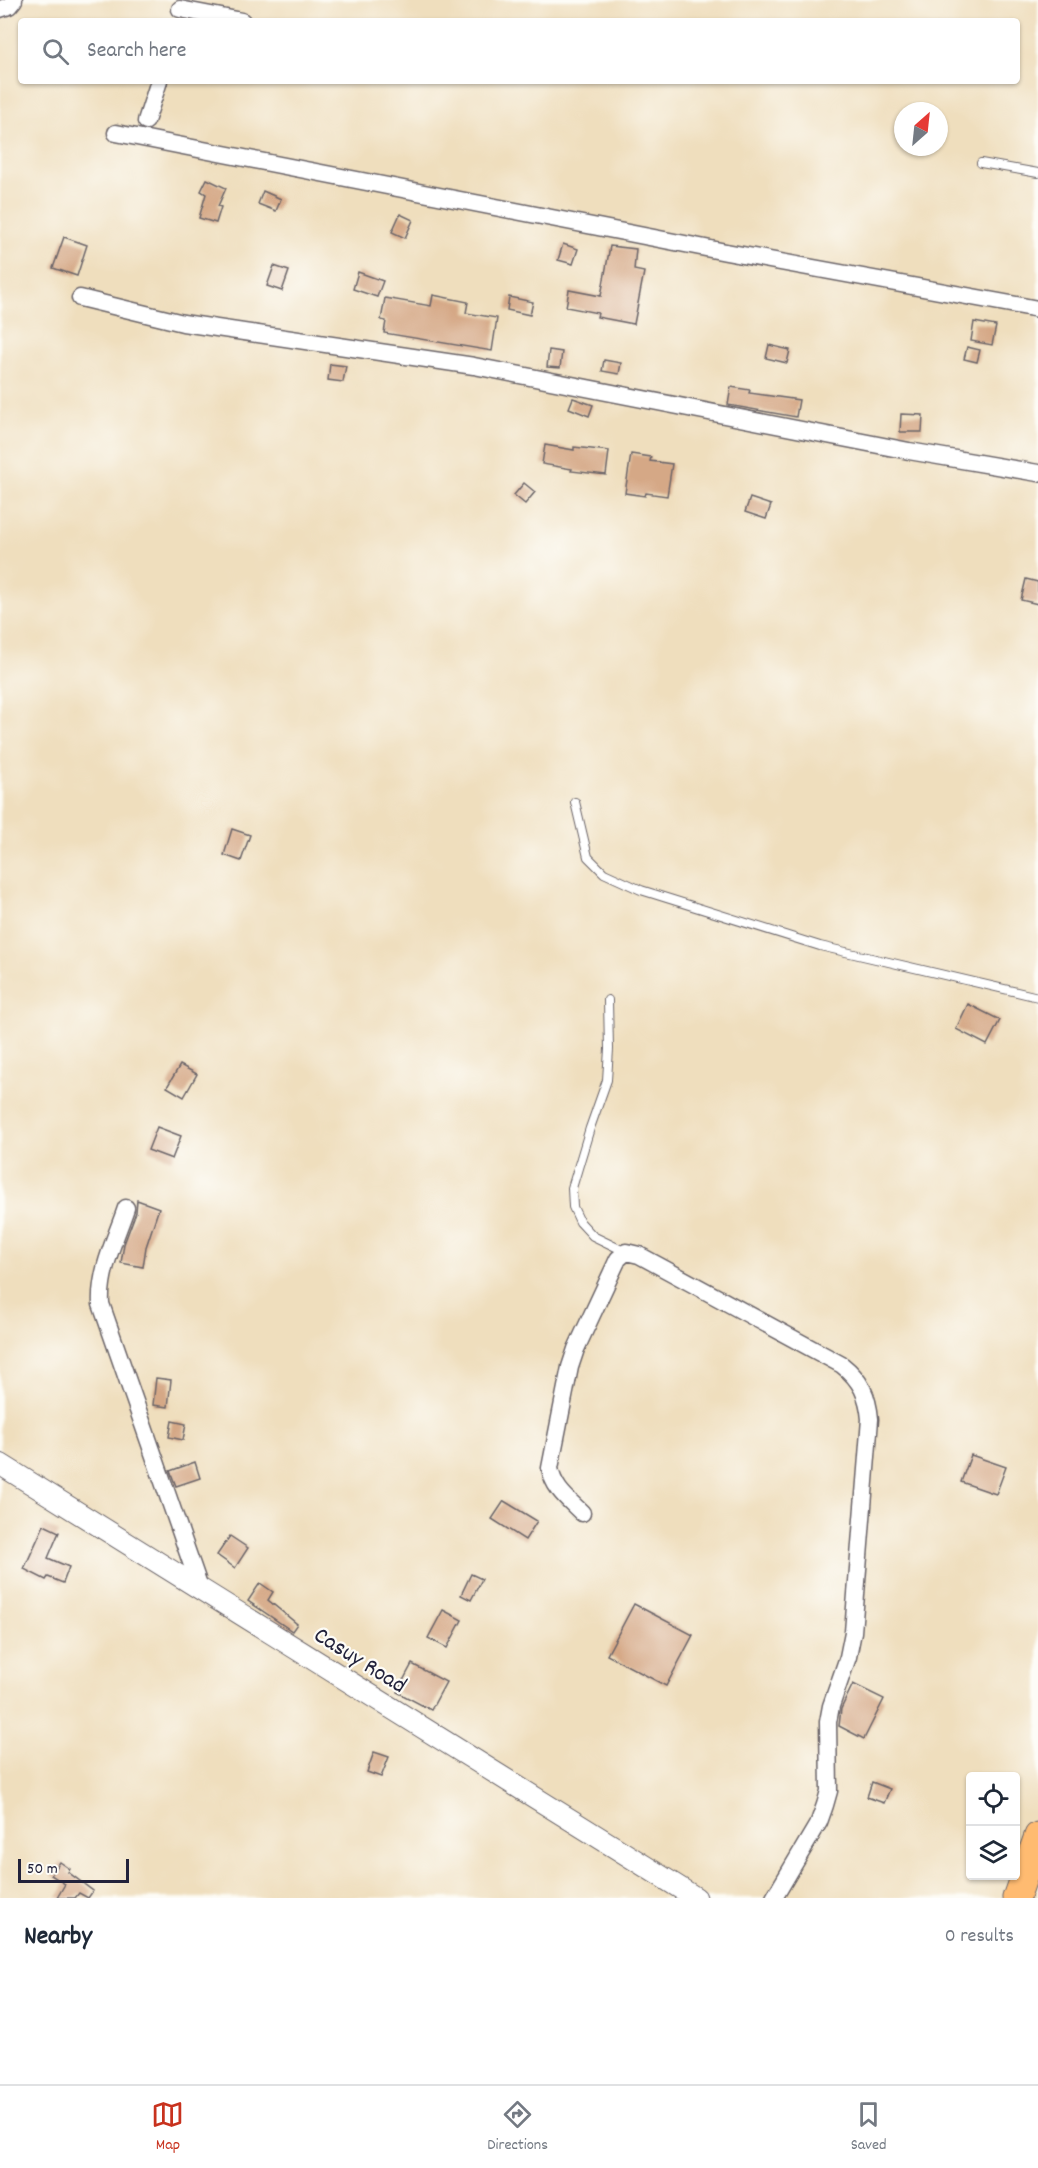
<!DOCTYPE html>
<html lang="en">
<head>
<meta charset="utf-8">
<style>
	body { margin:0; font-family:Dekko,sans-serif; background:#f6f6f7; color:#1f2937 }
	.controls { position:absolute; right:18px; bottom:18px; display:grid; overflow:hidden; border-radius:6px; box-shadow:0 2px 4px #0004 }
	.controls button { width:54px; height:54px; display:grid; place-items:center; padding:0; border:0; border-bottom:2px solid #e0e1e3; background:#fff; color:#1f2937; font:30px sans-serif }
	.compass { position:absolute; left:894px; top:102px; width:54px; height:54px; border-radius:50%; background:#fff; box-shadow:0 2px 4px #0004; rotate:27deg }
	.scale { position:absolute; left:18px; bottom:15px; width:111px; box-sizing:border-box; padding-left:6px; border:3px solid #22223b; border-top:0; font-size:16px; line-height:21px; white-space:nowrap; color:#22223b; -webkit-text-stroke:4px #fdfcf7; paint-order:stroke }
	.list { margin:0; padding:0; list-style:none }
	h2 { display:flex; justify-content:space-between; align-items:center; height:78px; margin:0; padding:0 24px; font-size:26px }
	h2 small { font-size:20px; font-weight:400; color:#747a83 }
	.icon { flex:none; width:33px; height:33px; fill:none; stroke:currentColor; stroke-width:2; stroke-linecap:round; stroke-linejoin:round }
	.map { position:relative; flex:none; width:1038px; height:1898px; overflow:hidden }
	.search { position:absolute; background:#fff; box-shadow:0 2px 4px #0004; left:18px; right:18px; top:18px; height:66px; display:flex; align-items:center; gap:15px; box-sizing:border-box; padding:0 21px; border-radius:6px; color:#747a83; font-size:22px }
	.sheet { height:186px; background:#fff }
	nav { display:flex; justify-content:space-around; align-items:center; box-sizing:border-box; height:84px; border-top:2px solid #e0e1e3; background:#fff; font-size:16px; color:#747a83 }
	nav a { display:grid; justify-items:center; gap:3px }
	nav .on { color:#c8321e }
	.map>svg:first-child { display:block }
	.building { fill:#d5a886 }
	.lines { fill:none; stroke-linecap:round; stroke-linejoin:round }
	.service-casing { stroke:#6a6468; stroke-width:10 }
	.minor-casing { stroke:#6a6468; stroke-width:19 }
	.tertiary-casing { stroke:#6a6468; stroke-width:23 }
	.primary-casing { stroke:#6a6468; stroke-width:29 }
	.service { stroke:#fff; stroke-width:8 }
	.minor { stroke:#fff; stroke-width:16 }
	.tertiary { stroke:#fff; stroke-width:21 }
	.primary { stroke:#ffbb71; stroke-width:27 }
	.labels { text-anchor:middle; stroke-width:4.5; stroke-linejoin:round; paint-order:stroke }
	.street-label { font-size:24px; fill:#22223b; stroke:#fdfcf7 }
</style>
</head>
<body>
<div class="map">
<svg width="1038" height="1898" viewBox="0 0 1038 1898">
	<rect width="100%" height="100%" fill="#fdfcf7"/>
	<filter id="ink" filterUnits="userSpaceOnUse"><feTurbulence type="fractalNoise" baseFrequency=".0167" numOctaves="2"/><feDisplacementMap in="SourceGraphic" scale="12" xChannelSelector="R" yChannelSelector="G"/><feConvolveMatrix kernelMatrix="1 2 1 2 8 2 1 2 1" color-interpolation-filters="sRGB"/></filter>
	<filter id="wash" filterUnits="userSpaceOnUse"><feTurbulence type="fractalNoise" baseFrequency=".008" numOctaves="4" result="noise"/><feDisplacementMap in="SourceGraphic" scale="24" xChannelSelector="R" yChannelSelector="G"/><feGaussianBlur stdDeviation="1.35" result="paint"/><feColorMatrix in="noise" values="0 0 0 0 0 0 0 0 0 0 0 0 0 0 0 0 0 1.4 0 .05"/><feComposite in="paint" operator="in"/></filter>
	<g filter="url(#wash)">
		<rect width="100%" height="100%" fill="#efdebd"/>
		<g id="blocks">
			<g class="building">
				<polygon points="207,179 226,188 218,206 221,207 216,223 199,218 206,194 201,191"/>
				<polygon points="263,191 281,199 276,211 258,204"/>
				<polygon points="400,214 413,220 405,238 392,232"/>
				<polygon points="64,237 87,245 77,276 53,268"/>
				<polygon points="563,244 578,249 573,264 558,260"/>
				<polygon points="610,246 636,249 634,270 644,272 634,324 597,317 598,313 566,307 569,290 601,296"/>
				<polygon points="274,266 289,271 282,291 267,286"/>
				<polygon points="358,272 383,281 377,297 353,289"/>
				<polygon points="433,295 468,302 466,313 497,318 492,351 384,333 386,321 381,320 385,298 431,306"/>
				<polygon points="509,297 533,302 530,315 507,310"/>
				<polygon points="974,322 996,326 992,345 971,341"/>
				<polygon points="769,345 790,350 787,363 766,358"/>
				<polygon points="967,347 980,350 977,362 964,359"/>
				<polygon points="549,350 562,352 560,368 547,367"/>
				<polygon points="604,360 621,363 619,374 602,371"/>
				<polygon points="330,364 346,366 343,382 328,380"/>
				<polygon points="731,387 750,390 749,393 799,400 796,417 728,405"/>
				<polygon points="573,398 593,405 589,416 569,408"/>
				<polygon points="901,414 923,415 922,432 900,432"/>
				<polygon points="545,445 574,450 574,447 609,451 606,475 571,471 572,469 542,464"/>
				<polygon points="631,454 651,457 650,461 672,464 667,496 646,493 645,496 625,493"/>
				<polygon points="524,483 535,492 525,504 514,495"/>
				<polygon points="750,498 771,505 766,519 745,512"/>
				<polygon points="1026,579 1038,582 1038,604 1021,600"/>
				<polygon points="232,829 250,835 241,861 224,855"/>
				<polygon points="968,1004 1000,1020 987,1045 956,1029"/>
				<polygon points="180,1065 197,1074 184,1097 167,1087"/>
				<polygon points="157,1127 181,1136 172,1159 148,1150"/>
				<polygon points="137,1200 159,1208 146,1247 143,1267 121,1263 124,1244 136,1212"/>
				<polygon points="156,1378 171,1380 168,1407 153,1405"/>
				<polygon points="172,1421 186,1424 183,1440 169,1437"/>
				<polygon points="971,1455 1006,1467 996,1494 961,1482"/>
				<polygon points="195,1462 200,1478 176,1486 170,1471"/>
				<polygon points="504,1501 537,1521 525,1540 492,1519"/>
				<polygon points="44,1525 59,1532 48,1558 69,1567 63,1583 48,1577 46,1580 24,1569"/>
				<polygon points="230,1536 248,1548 235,1568 217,1555"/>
				<polygon points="471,1574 482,1579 471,1600 461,1595"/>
				<polygon points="260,1583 273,1592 268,1600 297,1624 292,1631 248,1601"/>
				<polygon points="634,1604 693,1635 666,1686 607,1655"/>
				<polygon points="443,1610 462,1620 447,1648 428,1638"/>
				<polygon points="412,1664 446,1682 431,1710 397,1692"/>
				<polygon points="853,1684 884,1699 864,1739 839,1726 841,1709"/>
				<polygon points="374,1752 389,1757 381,1777 367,1772"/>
				<polygon points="872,1782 890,1789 884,1803 867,1797"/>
				<polygon points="60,1862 70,1869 68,1872 93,1891 88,1898 79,1893 75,1898 57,1898 65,1884 51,1875"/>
			</g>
		</g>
	</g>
	<g filter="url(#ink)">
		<use href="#blocks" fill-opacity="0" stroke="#6a6468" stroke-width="1.5"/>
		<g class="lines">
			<g class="service-casing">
				<g id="service">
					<polyline points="981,163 1038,173"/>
					<polyline points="575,802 588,857 604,873 641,890 820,946 1038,997"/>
					<polyline points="608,1000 609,1049 607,1080 590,1128 572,1188 573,1207 580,1222 593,1236 626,1252"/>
				</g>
			</g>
			<g class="minor-casing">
				<g id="minor">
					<polyline points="0,9 9,6 14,0"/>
					<polyline points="180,9 242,21"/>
					<polyline points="146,121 159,81"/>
					<polyline points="116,133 726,252 1038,309"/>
					<polyline points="80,298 183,323 474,366 909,451 1038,473"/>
					<path d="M126,1208C116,1238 99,1271 101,1304L200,1588"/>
					<path d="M582,1513C568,1499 553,1488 550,1468L570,1367L576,1349L618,1259L626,1252L639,1255L842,1365C861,1380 868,1396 870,1419L853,1632L848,1657L831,1706L828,1722L829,1791L825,1805L819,1822L774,1898"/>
				</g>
			</g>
			<g class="tertiary-casing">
				<polyline id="tertiary" points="0,1464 696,1898"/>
			</g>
			<g class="primary-casing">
				<polyline id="primary" points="1016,1898 1038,1836"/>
			</g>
			<use href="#service" class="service"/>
			<use href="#minor" class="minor"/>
			<use href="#tertiary" class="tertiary"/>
			<use href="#primary" class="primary"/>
		</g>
	</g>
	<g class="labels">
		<g class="street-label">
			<text transform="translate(361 1659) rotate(32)" y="8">Casuy Road</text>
		</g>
	</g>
</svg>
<div class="controls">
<button><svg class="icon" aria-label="locate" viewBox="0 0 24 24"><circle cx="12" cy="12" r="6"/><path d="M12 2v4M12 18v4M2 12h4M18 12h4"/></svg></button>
<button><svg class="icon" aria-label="layers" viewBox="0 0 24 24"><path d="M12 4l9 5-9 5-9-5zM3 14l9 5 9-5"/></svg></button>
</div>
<svg class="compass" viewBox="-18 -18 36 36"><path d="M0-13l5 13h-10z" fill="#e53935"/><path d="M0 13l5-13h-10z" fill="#747a83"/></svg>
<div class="scale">50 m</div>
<div class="search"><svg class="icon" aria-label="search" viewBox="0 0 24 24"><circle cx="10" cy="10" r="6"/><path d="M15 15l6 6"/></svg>Search here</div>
</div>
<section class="sheet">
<h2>Nearby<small>0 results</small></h2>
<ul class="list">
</ul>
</section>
<nav>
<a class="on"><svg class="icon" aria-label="map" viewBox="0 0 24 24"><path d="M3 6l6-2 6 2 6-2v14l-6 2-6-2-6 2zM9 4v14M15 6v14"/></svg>Map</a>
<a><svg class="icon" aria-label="directions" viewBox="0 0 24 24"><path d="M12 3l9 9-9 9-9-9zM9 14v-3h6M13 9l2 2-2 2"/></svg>Directions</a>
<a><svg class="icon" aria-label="saved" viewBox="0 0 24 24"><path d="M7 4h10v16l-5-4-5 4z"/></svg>Saved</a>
</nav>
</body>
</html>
